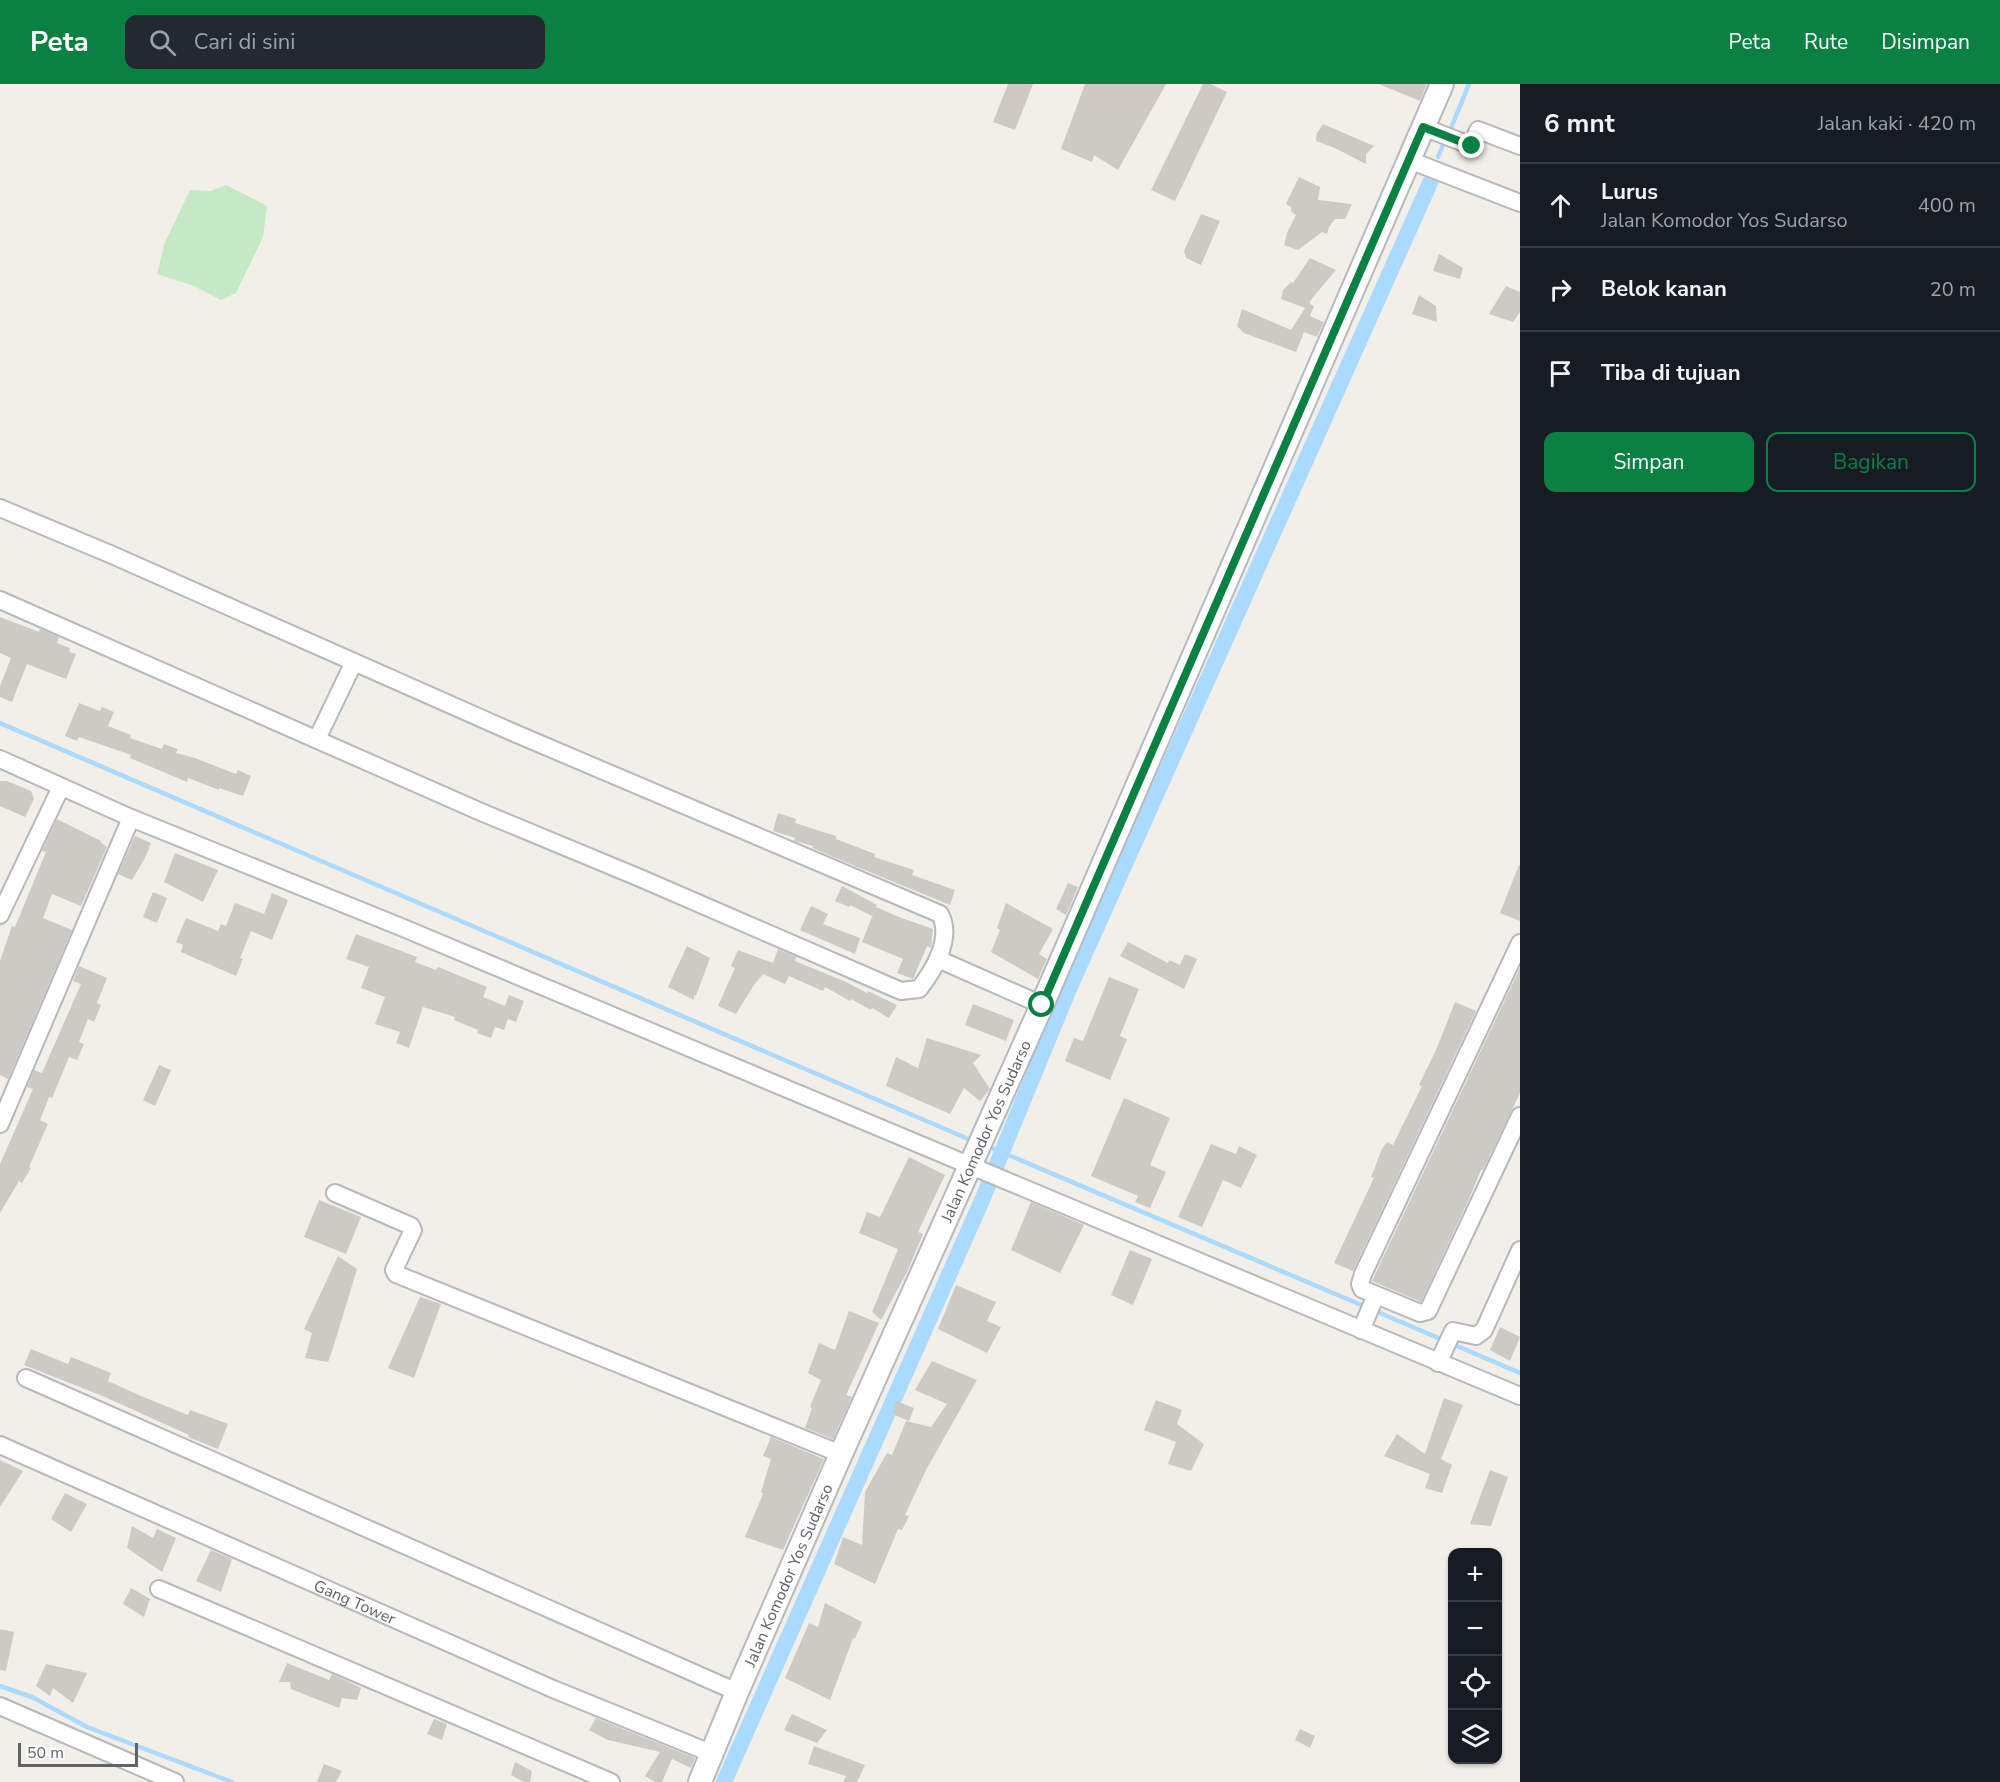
<!DOCTYPE html>
<html lang="id">
<head>
<meta charset="utf-8">
<style>
	body { margin:0; font-family:"Nunito Sans",sans-serif; background:#242831; color:#f1f3f6 }
	.controls { position:absolute; right:18px; bottom:18px; display:grid; overflow:hidden; border-radius:12px; box-shadow:0 2px 4px #0004 }
	.controls button { width:54px; height:54px; display:grid; place-items:center; padding:0; border:0; border-bottom:2px solid #363941; background:#171b24; color:#f1f3f6; font:30px sans-serif }
	.scale { position:absolute; left:18px; bottom:15px; width:120px; box-sizing:border-box; padding-left:6px; border:3px solid #5f6368; border-top:0; font-size:16px; line-height:21px; white-space:nowrap; color:#5f6368; -webkit-text-stroke:4px #fff; paint-order:stroke }
	.stop { position:absolute; width:18px; height:18px; margin:-14px; border:4px solid #0b8043; border-radius:50%; background:#fff }
	.stop.end { background:#0b8043; border-color:#fff; box-shadow:0 2px 6px #0008 }
	.list { margin:0; padding:0; list-style:none }
	h2 { display:flex; justify-content:space-between; align-items:center; height:78px; margin:0; padding:0 24px; font-size:26px }
	h2 small { font-size:20px; font-weight:400; color:#9ea1a6 }
	.list li { display:grid; grid-template-columns:39px 1fr auto; gap:18px; align-items:center; box-sizing:border-box; height:84px; padding:0 24px; border-top:2px solid #363941 }
	.list b { display:block; font-size:22px; white-space:nowrap }
	.list p { margin:0; font-size:20px; white-space:nowrap; color:#9ea1a6 }
	.list em { font-size:20px; font-style:normal; color:#9ea1a6 }
	.actions { display:flex; gap:12px; padding:18px 24px }
	.actions a { flex:1; padding:14px 0; border:2px solid #0b8043; border-radius:12px; text-align:center; font-size:21px; color:#0b8043 }
	.actions .main { background:#0b8043; color:#fff }
	.icon { flex:none; width:33px; height:33px; fill:none; stroke:currentColor; stroke-width:2; stroke-linecap:round; stroke-linejoin:round }
	.map { position:relative; flex:none; width:1520px; height:1698px; overflow:hidden }
	header { display:flex; align-items:center; gap:36px; box-sizing:border-box; height:84px; padding:0 30px; background:#0b8043; color:#fff }
	header strong { font-size:28px }
	nav { display:flex; gap:33px; margin-inline-start:auto; font-size:21px }
	.search { width:420px; height:54px; background:#242831; display:flex; align-items:center; gap:15px; box-sizing:border-box; padding:0 21px; border-radius:12px; color:#9ea1a6; font-size:22px }
	main { display:flex }
	aside { flex:1; background:#171b24 }
	.map>svg:first-child { display:block }
	.green { fill:#c5e8c5 }
	.lines { fill:none; stroke-linecap:round; stroke-linejoin:round }
	.stream { stroke:#aadaff; stroke-width:4.5 }
	.canal { stroke:#aadaff; stroke-width:16 }
	.building { fill:#cccac5 }
	.street-casing { stroke:#b5b8bc; stroke-width:20 }
	.secondary-casing { stroke:#b6babf; stroke-width:26 }
	.street { stroke:#fff; stroke-width:16 }
	.secondary { stroke:#fff; stroke-width:22 }
	.route { stroke:#0b8043; stroke-width:8 }
	.labels { text-anchor:middle; stroke-width:6; stroke-linejoin:round; paint-order:stroke }
	.street-label { font-size:16px; fill:#5f6368; stroke:#fff }
</style>
</head>
<body>
<header>
<strong>Peta</strong>
<div class="search"><svg class="icon" aria-label="search" viewBox="0 0 24 24"><circle cx="10" cy="10" r="6"/><path d="M15 15l6 6"/></svg>Cari di sini</div>
<nav><a>Peta</a><a>Rute</a><a>Disimpan</a></nav>
</header>
<main>
<div class="map">
<svg width="1520" height="1698" viewBox="0 0 1520 1698">
	<rect width="100%" height="100%" fill="#f1efe8"/>
	<polygon class="green" points="226,101 267,122 263,153 236,209 221,216 194,202 157,190 165,158 190,106 211,107"/>
	<g class="lines">
		<g class="stream">
			<polyline points="1449,49 1469,0"/>
			<polyline points="1438,73 1445,56"/>
			<polyline points="0,639 973,1057"/>
			<polyline points="987,1062 1366,1223"/>
			<polyline points="1373,1226 1520,1289"/>
			<polyline points="0,1602 32,1613 87,1643 232,1698"/>
		</g>
		<polyline class="canal" points="724,1698 983,1114 1069,905 1430,99"/>
	</g>
	<g class="building">
		<polygon points="1008,0 1033,0 1015,46 993,38"/>
		<polygon points="1085,0 1166,0 1118,86 1094,71 1092,78 1061,65"/>
		<polygon points="1203,0 1210,0 1227,8 1175,117 1151,106"/>
		<polygon points="1379,0 1427,0 1420,17"/>
		<polygon points="1323,40 1374,62 1366,70 1366,80 1335,64 1316,57 1317,49"/>
		<polygon points="1299,93 1320,103 1318,116 1352,120 1345,135 1335,135 1329,143 1327,150 1322,148 1298,166 1284,161 1287,149 1296,131 1291,127 1291,123 1286,120"/>
		<polygon points="1201,130 1220,137 1201,181 1186,174 1184,167"/>
		<polygon points="1439,170 1463,184 1460,195 1433,187"/>
		<polygon points="1310,174 1336,186 1310,217 1310,220 1314,222 1310,232 1324,238 1317,253 1304,248 1296,268 1244,249 1237,242 1242,225 1291,246 1305,224 1281,215 1283,206 1291,198 1293,199"/>
		<polygon points="1506,202 1520,208 1520,228 1513,238 1489,230"/>
		<polygon points="1419,211 1436,222 1437,238 1412,230"/>
		<polygon points="0,533 39,548 40,545 59,553 57,559 70,564 69,568 76,570 66,595 27,580 12,618 0,613 0,602 11,574 0,569"/>
		<polygon points="79,619 100,627 102,623 114,628 108,642 131,651 130,654 162,665 164,660 178,665 176,669 195,674 236,690 238,686 251,692 243,712 219,704 219,706 188,694 187,698 130,674 131,671 79,653 77,657 65,652"/>
		<polygon points="0,697 7,697 31,707 34,715 25,733 0,722"/>
		<polygon points="778,729 796,735 795,739 836,752 836,755 875,770 874,773 914,786 912,791 955,806 950,821 833,773 813,764 813,762 794,757 795,754 773,747"/>
		<polygon points="57,735 101,757 100,758 107,763 81,822 52,810 43,834 72,846 8,995 0,991 0,877 12,842 15,843 46,768 42,767"/>
		<polygon points="135,752 151,759 145,774 132,796 118,790"/>
		<polygon points="175,769 218,786 203,818 164,798"/>
		<polygon points="1519,781 1520,781 1520,837 1500,829"/>
		<polygon points="1068,799 1078,803 1066,831 1056,825"/>
		<polygon points="842,802 877,821 876,823 899,833 933,845 931,864 927,862 913,895 897,889 903,875 862,858 874,828 872,832 850,821 849,823 835,817"/>
		<polygon points="153,808 167,814 157,839 143,833"/>
		<polygon points="272,809 288,816 272,856 251,847 240,874 243,875 236,892 181,868 183,861 176,858 186,834 218,847 221,840 226,842 235,819 264,830"/>
		<polygon points="1006,819 1053,845 1039,870 1047,875 1038,895 991,868 1000,846 997,844"/>
		<polygon points="811,822 828,830 823,840 860,854 855,870 800,846"/>
		<polygon points="356,850 417,873 415,878 436,886 438,883 487,903 483,913 505,922 509,911 524,917 516,938 508,935 504,946 495,943 491,954 477,949 478,946 454,936 455,933 423,923 409,964 396,959 400,948 375,940 385,913 361,904 369,883 346,875"/>
		<polygon points="1128,858 1168,879 1169,876 1180,881 1185,870 1197,875 1184,905 1120,872"/>
		<polygon points="687,862 710,874 696,912 694,911 694,916 668,903"/>
		<polygon points="778,865 796,873 795,877 846,898 867,909 868,907 897,921 889,934 872,924 871,926 851,915 850,917 825,903 823,907 789,892 785,900 763,890 754,901 736,930 718,922 735,884 731,882 738,866 773,879"/>
		<polygon points="79,882 107,894 97,919 101,921 94,938 88,935 79,958 84,960 77,976 69,973 52,1014 49,1013 40,1036 48,1040 29,1083 31,1084 22,1099 19,1097 0,1129 0,1080 33,1005 27,1003 34,986 42,989 81,900 73,897"/>
		<polygon points="1520,884 1520,1009 1483,1086 1481,1086 1469,1115 1421,1218 1372,1197"/>
		<polygon points="1109,893 1139,905 1120,952 1127,955 1110,996 1065,977 1074,954 1083,957"/>
		<polygon points="1455,918 1476,927 1353,1187 1334,1179 1374,1094 1371,1093 1382,1065 1387,1058 1393,1061 1422,1002 1419,1001 1436,966"/>
		<polygon points="973,920 1014,936 1006,957 965,941"/>
		<polygon points="927,954 981,971 973,979 990,1005 980,1017 964,1004 950,1030 886,1002 896,973 918,984"/>
		<polygon points="159,981 171,986 155,1022 143,1016"/>
		<polygon points="1124,1014 1170,1034 1150,1081 1166,1088 1150,1124 1135,1118 1138,1112 1091,1092"/>
		<polygon points="1211,1060 1236,1070 1239,1062 1257,1071 1241,1104 1223,1096 1202,1143 1178,1133"/>
		<polygon points="909,1073 945,1091 918,1148 923,1150 907,1188 881,1236 872,1228 898,1165 859,1149 867,1128 880,1133"/>
		<polygon points="319,1116 361,1133 346,1170 304,1153"/>
		<polygon points="1031,1118 1084,1141 1060,1189 1011,1166"/>
		<polygon points="1130,1166 1152,1175 1133,1221 1111,1211"/>
		<polygon points="338,1172 357,1185 334,1261 328,1278 305,1274 312,1249 304,1245"/>
		<polygon points="956,1201 996,1218 987,1237 1001,1243 987,1269 938,1245"/>
		<polygon points="420,1213 441,1220 414,1294 388,1284"/>
		<polygon points="849,1227 879,1239 846,1311 852,1313 833,1355 805,1344 812,1324 810,1323 821,1296 808,1289 819,1259 835,1266"/>
		<polygon points="1500,1243 1520,1253 1510,1277 1490,1266"/>
		<polygon points="31,1265 68,1280 71,1273 111,1289 108,1297 141,1312 188,1331 190,1326 228,1340 218,1365 188,1353 189,1351 105,1313 24,1281"/>
		<polygon points="932,1277 977,1296 927,1384 905,1431 909,1432 902,1446 898,1445 875,1500 834,1480 843,1453 862,1461 865,1408 887,1369 892,1371 906,1337 931,1343 947,1320 915,1306"/>
		<polygon points="1444,1314 1463,1321 1441,1375 1452,1381 1442,1409 1425,1404 1430,1390 1384,1372 1397,1350 1425,1370"/>
		<polygon points="1156,1316 1182,1326 1177,1340 1204,1360 1191,1387 1168,1380 1176,1358 1144,1346"/>
		<polygon points="896,1317 914,1324 909,1337 892,1330"/>
		<polygon points="771,1353 824,1375 783,1466 745,1453 763,1410 761,1408 771,1375 763,1372"/>
		<polygon points="0,1376 23,1387 0,1423"/>
		<polygon points="1490,1386 1508,1393 1491,1442 1470,1440"/>
		<polygon points="65,1409 87,1420 71,1448 51,1435"/>
		<polygon points="132,1442 153,1454 157,1445 176,1454 162,1488 127,1464"/>
		<polygon points="211,1466 232,1475 221,1508 196,1497"/>
		<polygon points="131,1504 150,1515 144,1533 123,1520"/>
		<polygon points="825,1519 862,1538 855,1555 853,1554 830,1616 785,1594 809,1539 818,1543"/>
		<polygon points="0,1545 14,1548 6,1587 0,1586"/>
		<polygon points="287,1579 329,1596 332,1590 345,1596 361,1604 357,1616 342,1614 339,1624 291,1605 290,1598 279,1598"/>
		<polygon points="46,1580 87,1589 73,1619 53,1604 50,1612 36,1602"/>
		<polygon points="792,1630 827,1646 817,1659 784,1646"/>
		<polygon points="596,1634 695,1674 691,1684 672,1675 662,1698 655,1698 645,1692 660,1668 608,1656 589,1646"/>
		<polygon points="434,1635 447,1640 442,1656 427,1650"/>
		<polygon points="1300,1645 1315,1652 1310,1664 1295,1656"/>
		<polygon points="814,1662 865,1681 857,1698 843,1698 846,1692 808,1680"/>
		<polygon points="515,1678 532,1687 530,1698 524,1698 511,1691"/>
		<polygon points="324,1680 342,1687 336,1698 317,1698"/>
	</g>
	<g class="lines">
		<g class="street-casing">
			<g id="street">
				<polyline points="1423,43 1472,62 1478,46 1520,62"/>
				<polyline points="1409,76 1520,119"/>
				<path d="M0,424L110,470L512,648L940,830C953,854 934,886 919,905L901,907L640,794L481,728L0,516"/>
				<polyline points="317,655 354,578"/>
				<polyline points="0,675 131,734 401,843 1520,1312"/>
				<polyline points="0,831 61,703"/>
				<polyline points="1520,859 1363,1190 1360,1200 1362,1205 1420,1229 1428,1227 1520,1032"/>
				<polyline points="938,875 1042,921"/>
				<polyline points="0,1040 131,734"/>
				<polyline points="335,1109 411,1142 413,1146 394,1186 396,1190 841,1370"/>
				<polyline points="1361,1246 1376,1211"/>
				<polyline points="1438,1279 1453,1247 1476,1252 1484,1246 1520,1166"/>
				<polyline points="26,1294 737,1608"/>
				<path id="s1" d="M0,1361L553,1605L713,1670"/>
				<polyline points="159,1505 611,1698"/>
				<polyline points="0,1622 175,1698"/>
			</g>
		</g>
		<g class="secondary-casing">
			<g id="secondary">
				<path id="s2" d="M700,1698L737,1608L841,1370L1042,921L1442,0"/>
			</g>
		</g>
		<use href="#street" class="street"/>
		<use href="#secondary" class="secondary"/>
	</g>
	<g class="lines">
		<polyline class="route" points="1042,921 1423,43 1472,62"/>
	</g>
	<g class="labels">
		<g class="street-label">
			<text dy="6" stroke="none"><textPath href="#s2" startOffset="711">Jalan Komodor Yos Sudarso</textPath></text>
			<text dy="6" stroke="none"><textPath href="#s2" startOffset="225">Jalan Komodor Yos Sudarso</textPath></text>
			<text dy="6" stroke="none"><textPath href="#s1" startOffset="388">Gang Tower</textPath></text>
		</g>
	</g>
</svg>
<div class="controls">
<button>+</button>
<button>−</button>
<button><svg class="icon" aria-label="locate" viewBox="0 0 24 24"><circle cx="12" cy="12" r="6"/><path d="M12 2v4M12 18v4M2 12h4M18 12h4"/></svg></button>
<button><svg class="icon" aria-label="layers" viewBox="0 0 24 24"><path d="M12 4l9 5-9 5-9-5zM3 14l9 5 9-5"/></svg></button>
</div>
<div class="scale">50 m</div>
<div class="stop" style="left:1042px;top:921px"></div>
<div class="stop end" style="left:1472px;top:62px"></div>
</div>
<aside>
<h2>6 mnt<small>Jalan kaki · 420 m</small></h2>
<ul class="list">
<li><svg class="icon" aria-label="ahead" viewBox="0 0 24 24"><path d="M12 20V5M6 11l6-6 6 6"/></svg><div><b>Lurus</b><p>Jalan Komodor Yos Sudarso</p></div><em>400 m</em></li>
<li><svg class="icon" aria-label="right" viewBox="0 0 24 24"><path d="M7 20v-9h11M14 6l5 5-5 5"/></svg><div><b>Belok kanan</b></div><em>20 m</em></li>
<li><svg class="icon" aria-label="arrive" viewBox="0 0 24 24"><path d="M6 21V4h12l-3 4 3 4H6"/></svg><div><b>Tiba di tujuan</b></div></li>
</ul>
<div class="actions"><a class="main">Simpan</a><a>Bagikan</a></div>
</aside>
</main>
</body>
</html>
